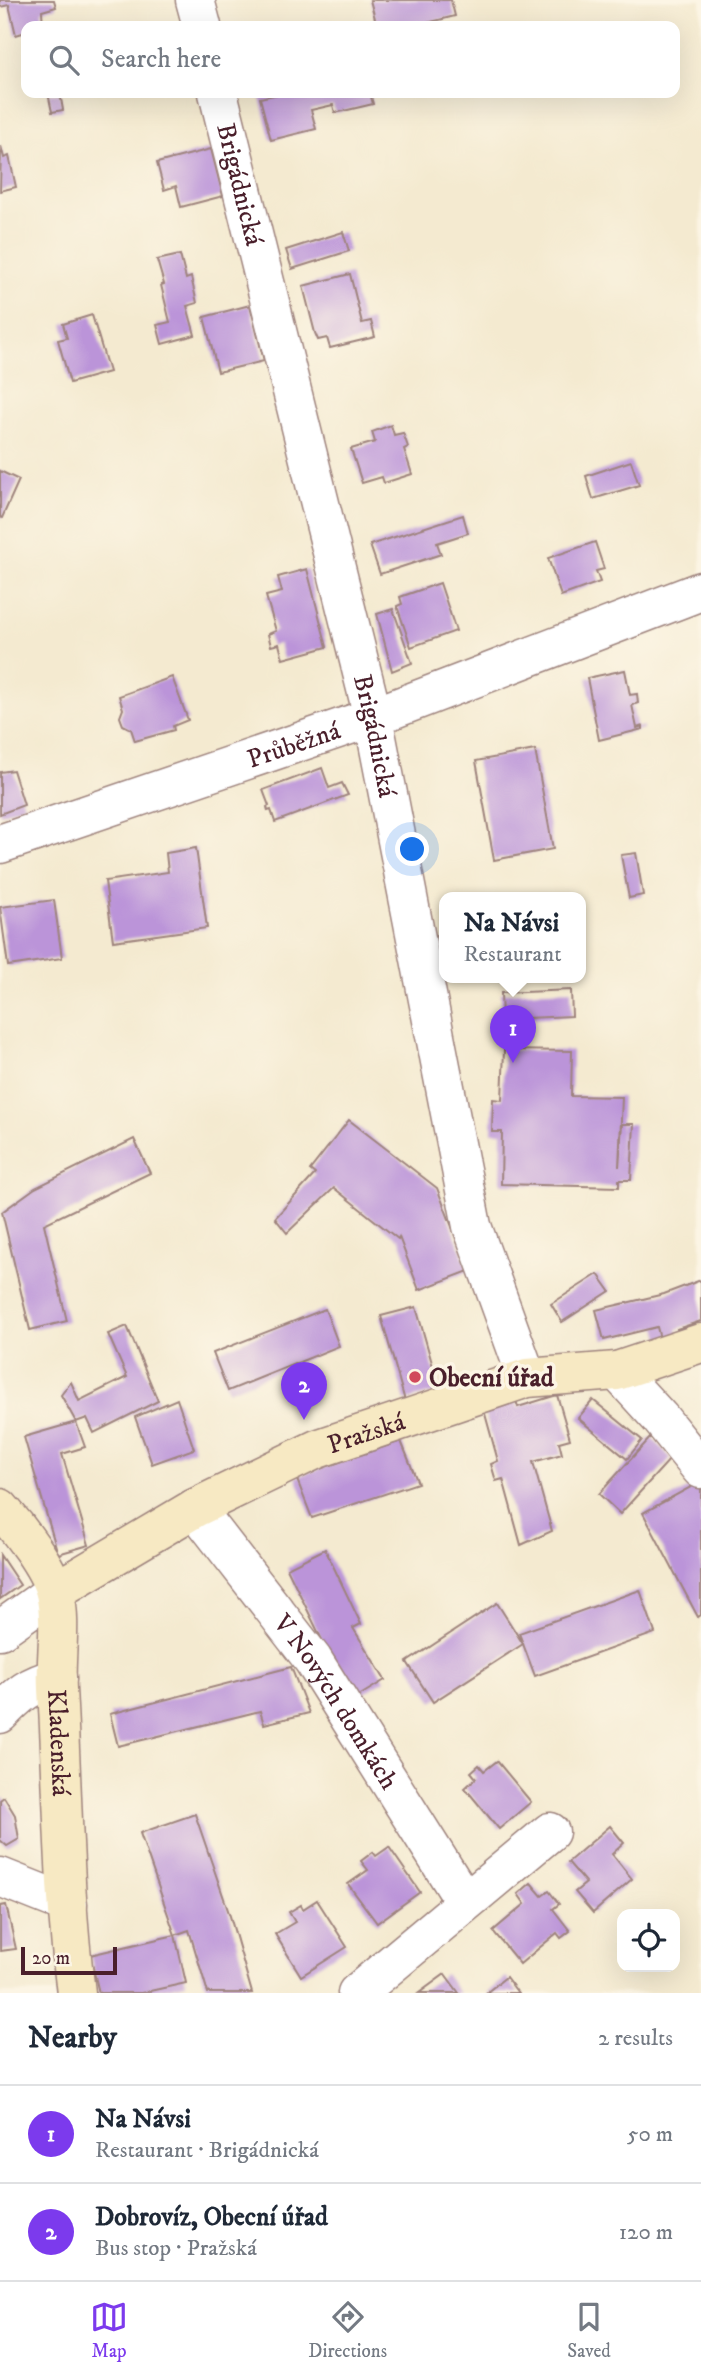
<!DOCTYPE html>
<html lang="en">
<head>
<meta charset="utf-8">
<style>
	body { margin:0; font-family:"IM FELL DW Pica",serif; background:#f2f2f3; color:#1f2937 }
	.controls { position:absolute; right:21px; bottom:21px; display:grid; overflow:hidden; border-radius:14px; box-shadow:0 7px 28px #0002 }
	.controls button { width:63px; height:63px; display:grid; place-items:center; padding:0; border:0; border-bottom:2px solid #e0e1e3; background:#fff; color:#1f2937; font:35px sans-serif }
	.scale { position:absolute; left:21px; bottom:18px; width:96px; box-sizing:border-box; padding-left:7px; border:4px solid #4a1f2b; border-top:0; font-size:19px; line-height:24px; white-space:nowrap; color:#4a1f2b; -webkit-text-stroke:5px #fcf5e5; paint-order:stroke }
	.you { position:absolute; left:413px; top:850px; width:24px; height:24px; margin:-18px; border:5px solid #fff; border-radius:50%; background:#1a73e8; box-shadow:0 0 0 10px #1a73e833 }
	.badge { display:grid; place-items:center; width:46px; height:46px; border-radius:50%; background:#7c3aed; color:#fff; font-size:23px; font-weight:700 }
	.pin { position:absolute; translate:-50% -58px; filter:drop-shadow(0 2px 4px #0008) }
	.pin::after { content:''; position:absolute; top:37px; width:24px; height:21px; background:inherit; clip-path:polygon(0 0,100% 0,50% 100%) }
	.popup { position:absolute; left:439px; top:892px; width:147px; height:91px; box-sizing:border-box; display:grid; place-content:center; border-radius:14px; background:#fff; filter:drop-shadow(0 2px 5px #0005); font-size:23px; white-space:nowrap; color:#747a83 }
	.popup b { font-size:26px; color:#1f2937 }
	.popup::after { content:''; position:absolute; left:50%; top:100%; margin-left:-14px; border:14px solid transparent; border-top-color:#fff }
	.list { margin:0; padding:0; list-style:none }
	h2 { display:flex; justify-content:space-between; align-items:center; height:91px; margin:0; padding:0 28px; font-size:30px }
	h2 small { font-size:23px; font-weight:400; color:#747a83 }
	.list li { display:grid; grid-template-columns:46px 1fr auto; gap:21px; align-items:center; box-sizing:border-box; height:98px; padding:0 28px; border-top:2px solid #e0e1e3 }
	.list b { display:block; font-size:26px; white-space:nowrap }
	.list p { margin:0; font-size:23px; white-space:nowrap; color:#747a83 }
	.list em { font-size:23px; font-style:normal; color:#747a83 }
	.icon { flex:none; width:38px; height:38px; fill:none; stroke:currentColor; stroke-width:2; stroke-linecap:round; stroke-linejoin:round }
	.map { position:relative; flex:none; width:701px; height:1993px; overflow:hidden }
	.search { position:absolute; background:#fff; box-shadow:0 7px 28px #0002; left:21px; right:21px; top:21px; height:77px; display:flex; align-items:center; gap:18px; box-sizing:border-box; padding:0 24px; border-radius:14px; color:#747a83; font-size:26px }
	.sheet { height:287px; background:#fff }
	nav { display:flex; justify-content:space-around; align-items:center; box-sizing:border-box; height:98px; border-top:2px solid #e0e1e3; background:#fff; font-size:19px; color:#747a83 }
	nav a { display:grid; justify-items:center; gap:4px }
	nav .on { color:#7c3aed }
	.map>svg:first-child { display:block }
	.building { fill:#bb94d9 }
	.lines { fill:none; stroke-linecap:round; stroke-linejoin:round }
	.street-casing { stroke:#9f847e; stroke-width:41 }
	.secondary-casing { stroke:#9f847e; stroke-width:41 }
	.street { stroke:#fff; stroke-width:38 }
	.secondary { stroke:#f7e9c3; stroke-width:38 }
	.poi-dot { fill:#d1495b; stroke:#fcf5e5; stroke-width:2.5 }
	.labels { text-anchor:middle; stroke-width:7; stroke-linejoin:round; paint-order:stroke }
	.street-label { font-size:26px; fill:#4a1f2b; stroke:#fcf5e5 }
	.poi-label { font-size:26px; font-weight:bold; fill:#4a1f2b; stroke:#fcf5e5; text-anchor:start }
</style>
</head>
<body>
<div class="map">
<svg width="701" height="1993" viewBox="0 0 701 1993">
	<rect width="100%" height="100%" fill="#fcf5e5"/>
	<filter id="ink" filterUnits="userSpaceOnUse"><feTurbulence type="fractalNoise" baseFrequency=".0143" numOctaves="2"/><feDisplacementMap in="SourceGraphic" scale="14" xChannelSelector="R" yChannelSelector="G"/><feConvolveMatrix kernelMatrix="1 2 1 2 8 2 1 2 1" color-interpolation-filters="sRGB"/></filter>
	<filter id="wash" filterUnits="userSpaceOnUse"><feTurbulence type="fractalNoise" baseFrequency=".00686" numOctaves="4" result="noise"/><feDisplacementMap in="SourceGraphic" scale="28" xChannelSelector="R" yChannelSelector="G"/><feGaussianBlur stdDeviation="1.57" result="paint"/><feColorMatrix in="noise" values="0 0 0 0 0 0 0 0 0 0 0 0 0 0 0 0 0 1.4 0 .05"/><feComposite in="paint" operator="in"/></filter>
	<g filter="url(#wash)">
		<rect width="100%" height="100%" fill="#f4ead0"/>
		<g id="blocks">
			<g class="building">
				<polygon points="0,0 54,0 56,7 42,11 43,26 26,26 26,32 16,35 9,5 0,7"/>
				<polygon points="370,0 451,0 455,16 415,26 377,26"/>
				<polygon points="48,93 60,93 63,110 52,112"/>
				<polygon points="283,93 370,93 373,104 335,113 333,105 311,110 316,129 271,140 260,98"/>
				<polygon points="1,146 4,158 9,156 16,187 0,191"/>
				<polygon points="211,149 223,196 181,207 176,186 164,190 157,163"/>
				<polygon points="343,232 349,251 292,269 286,250"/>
				<polygon points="180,255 186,279 191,277 197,303 187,306 195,335 162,344 157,325 170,322 161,285 164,284 157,260"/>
				<polygon points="350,274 362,323 371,321 375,337 330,348 327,338 318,340 315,333 303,286"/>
				<polygon points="250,305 264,361 218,372 204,317"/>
				<polygon points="92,315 109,372 70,383 58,340 67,338 63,324"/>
				<polygon points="391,425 394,435 403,433 408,447 404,449 412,474 384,483 382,477 362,483 351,449 375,442 372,432"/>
				<polygon points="631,461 639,485 593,499 586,476"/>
				<polygon points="0,471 19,480 2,518 0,517"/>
				<polygon points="463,515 468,533 437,543 441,554 380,574 370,545"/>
				<polygon points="595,542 604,569 596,571 600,582 561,596 548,558"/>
				<polygon points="307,569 327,647 283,659 279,644 271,646 268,634 276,631 266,596 282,592 278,577"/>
				<polygon points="440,583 456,631 411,647 397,606 402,604 400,597"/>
				<polygon points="393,609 412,663 392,671 377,614"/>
				<polygon points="625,670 630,695 637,694 638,703 632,705 637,728 643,726 643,729 599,740 587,678"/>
				<polygon points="172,677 188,720 173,726 174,730 135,741 131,729 123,725 120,717 123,709 119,696"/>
				<polygon points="535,750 553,849 494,860 476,761"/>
				<polygon points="322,768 329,788 342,783 348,795 275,822 271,810 268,811 267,807 269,806 263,790"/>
				<polygon points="13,770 24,805 0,814 0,772"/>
				<polygon points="196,848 207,928 113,941 105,881 168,872 166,853"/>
				<polygon points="636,853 643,895 629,898 621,855"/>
				<polygon points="54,900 62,958 8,966 0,907"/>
				<polygon points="571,990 572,1016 502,1019 501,993"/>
				<polygon points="504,1050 572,1051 571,1096 622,1097 619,1167 622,1124 634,1124 631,1180 619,1180 619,1187 501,1184 502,1132 492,1132 493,1099 502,1100"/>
				<polygon points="349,1120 437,1188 469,1271 419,1290 399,1237 398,1239 334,1188 287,1233 275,1218 315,1174 310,1170"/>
				<polygon points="134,1139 150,1173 44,1224 67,1321 30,1330 2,1212 35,1188"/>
				<polygon points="598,1274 610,1291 562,1322 551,1304"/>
				<polygon points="701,1280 701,1321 677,1329 679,1335 660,1339 657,1327 604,1340 596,1310 664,1294"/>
				<polygon points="416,1307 440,1391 405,1401 381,1316"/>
				<polygon points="325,1309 339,1346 228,1391 213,1353"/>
				<polygon points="127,1326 158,1401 94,1433 87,1418 76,1422 61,1395 71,1382 79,1401 127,1377 108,1334"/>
				<polygon points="514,1394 518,1407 557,1395 570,1439 559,1442 562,1454 533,1462 552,1531 521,1545 503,1479 496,1481 491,1464 498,1461 482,1403"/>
				<polygon points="177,1399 194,1449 152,1464 135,1417"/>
				<polygon points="593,1400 642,1440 627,1459 578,1418"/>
				<polygon points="76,1422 85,1447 62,1454 89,1545 58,1554 24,1437"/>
				<polygon points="651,1437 671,1458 620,1514 599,1494"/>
				<polygon points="401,1441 418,1483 312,1518 296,1477"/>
				<polygon points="698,1483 701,1488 701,1615 698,1617 643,1513"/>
				<polygon points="325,1549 361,1624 353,1628 385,1680 357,1697 323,1642 287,1568"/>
				<polygon points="0,1555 20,1585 0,1599"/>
				<polygon points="640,1590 655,1633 535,1676 519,1633"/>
				<polygon points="497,1603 523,1644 433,1702 407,1662"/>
				<polygon points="291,1667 309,1713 264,1724 260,1711 118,1746 110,1714"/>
				<polygon points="497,1761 531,1802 499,1829 465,1788 476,1778 471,1772 479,1765 484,1771"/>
				<polygon points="4,1797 15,1815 19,1839 7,1846 0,1840 0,1800"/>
				<polygon points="195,1814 230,1916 252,1993 208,1993 189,1930 175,1935 186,1983 141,1993 99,1993 90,1955 175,1935 140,1833"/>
				<polygon points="610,1826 624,1843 612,1854 632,1879 593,1913 575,1892 586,1883 568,1862"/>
				<polygon points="389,1847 420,1892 377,1923 348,1884 368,1870 361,1861 373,1852 376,1856"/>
				<polygon points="531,1883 542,1896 549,1891 559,1904 553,1909 570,1931 561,1938 557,1933 520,1964 493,1931 525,1904 518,1894"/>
				<polygon points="317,1900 347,1947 301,1976 275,1934 295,1922 289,1912 301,1905 303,1909"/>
				<polygon points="6,1905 16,1949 0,1951 0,1906"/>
				<polygon points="445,1974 459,1993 419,1993"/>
				<polygon points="506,1977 518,1993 486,1993"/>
			</g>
		</g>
	</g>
	<g filter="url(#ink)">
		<use href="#blocks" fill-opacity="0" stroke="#9f847e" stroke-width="2"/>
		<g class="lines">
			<g class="street-casing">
				<g id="street">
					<polyline points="195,0 202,26"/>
					<path id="s1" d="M218,93L373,717L472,1226L527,1378"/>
					<path id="s2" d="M0,844L373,717L701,591"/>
					<polyline points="617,1371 660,1418 701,1469"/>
					<path id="s3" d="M195,1508L313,1660L465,1902"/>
					<polyline points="0,1630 55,1591"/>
					<path d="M0,1714C19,1694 29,1685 57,1678"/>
					<polyline points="0,1877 68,1904"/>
					<polyline points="357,1993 550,1832"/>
				</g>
			</g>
			<g class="secondary-casing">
				<g id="secondary">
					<path id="s4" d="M0,1508C18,1528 49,1567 55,1593C62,1625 55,1657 57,1689C63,1790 63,1892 76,1993"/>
					<path id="s5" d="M55,1591L195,1508L317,1449L527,1378L617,1371L701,1343"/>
				</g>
			</g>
			<use href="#street" class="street"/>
			<use href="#secondary" class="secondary"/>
		</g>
	</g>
	<circle class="poi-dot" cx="415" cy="1377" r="7"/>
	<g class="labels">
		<g class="street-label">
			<text dy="9" stroke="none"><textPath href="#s1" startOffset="94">Brigádnická</textPath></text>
			<text dy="9" stroke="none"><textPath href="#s1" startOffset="662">Brigádnická</textPath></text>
			<text dy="9" stroke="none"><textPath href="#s2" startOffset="310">Průběžná</textPath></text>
			<text dy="9" stroke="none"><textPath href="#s5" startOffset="350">Pražská</textPath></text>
			<text dy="9" stroke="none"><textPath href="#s3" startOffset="240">V Nových domkách</textPath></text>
			<text dy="9" stroke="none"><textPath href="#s4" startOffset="252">Kladenská</textPath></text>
		</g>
		<g class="poi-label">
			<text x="429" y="1386">Obecní úřad</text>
		</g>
	</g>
</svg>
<div class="controls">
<button><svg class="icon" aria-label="locate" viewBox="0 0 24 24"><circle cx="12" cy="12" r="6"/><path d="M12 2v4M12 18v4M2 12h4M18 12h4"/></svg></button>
</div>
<div class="scale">20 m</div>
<div class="you"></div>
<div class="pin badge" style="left:513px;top:1063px">1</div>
<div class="popup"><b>Na Návsi</b>Restaurant</div>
<div class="pin badge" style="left:304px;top:1420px">2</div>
<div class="search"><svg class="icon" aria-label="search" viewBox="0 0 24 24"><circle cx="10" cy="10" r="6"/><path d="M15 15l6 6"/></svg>Search here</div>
</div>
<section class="sheet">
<h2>Nearby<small>2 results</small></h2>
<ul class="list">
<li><span class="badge">1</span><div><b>Na Návsi</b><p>Restaurant · Brigádnická</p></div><em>50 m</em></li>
<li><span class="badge">2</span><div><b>Dobrovíz, Obecní úřad</b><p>Bus stop · Pražská</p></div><em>120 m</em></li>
</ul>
</section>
<nav>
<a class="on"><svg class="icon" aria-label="map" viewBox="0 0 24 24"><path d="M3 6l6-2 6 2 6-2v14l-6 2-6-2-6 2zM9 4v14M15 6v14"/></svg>Map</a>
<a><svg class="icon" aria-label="directions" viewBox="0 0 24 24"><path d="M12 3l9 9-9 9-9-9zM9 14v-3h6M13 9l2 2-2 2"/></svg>Directions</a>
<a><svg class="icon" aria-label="saved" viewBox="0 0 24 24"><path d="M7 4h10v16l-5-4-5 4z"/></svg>Saved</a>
</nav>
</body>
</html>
